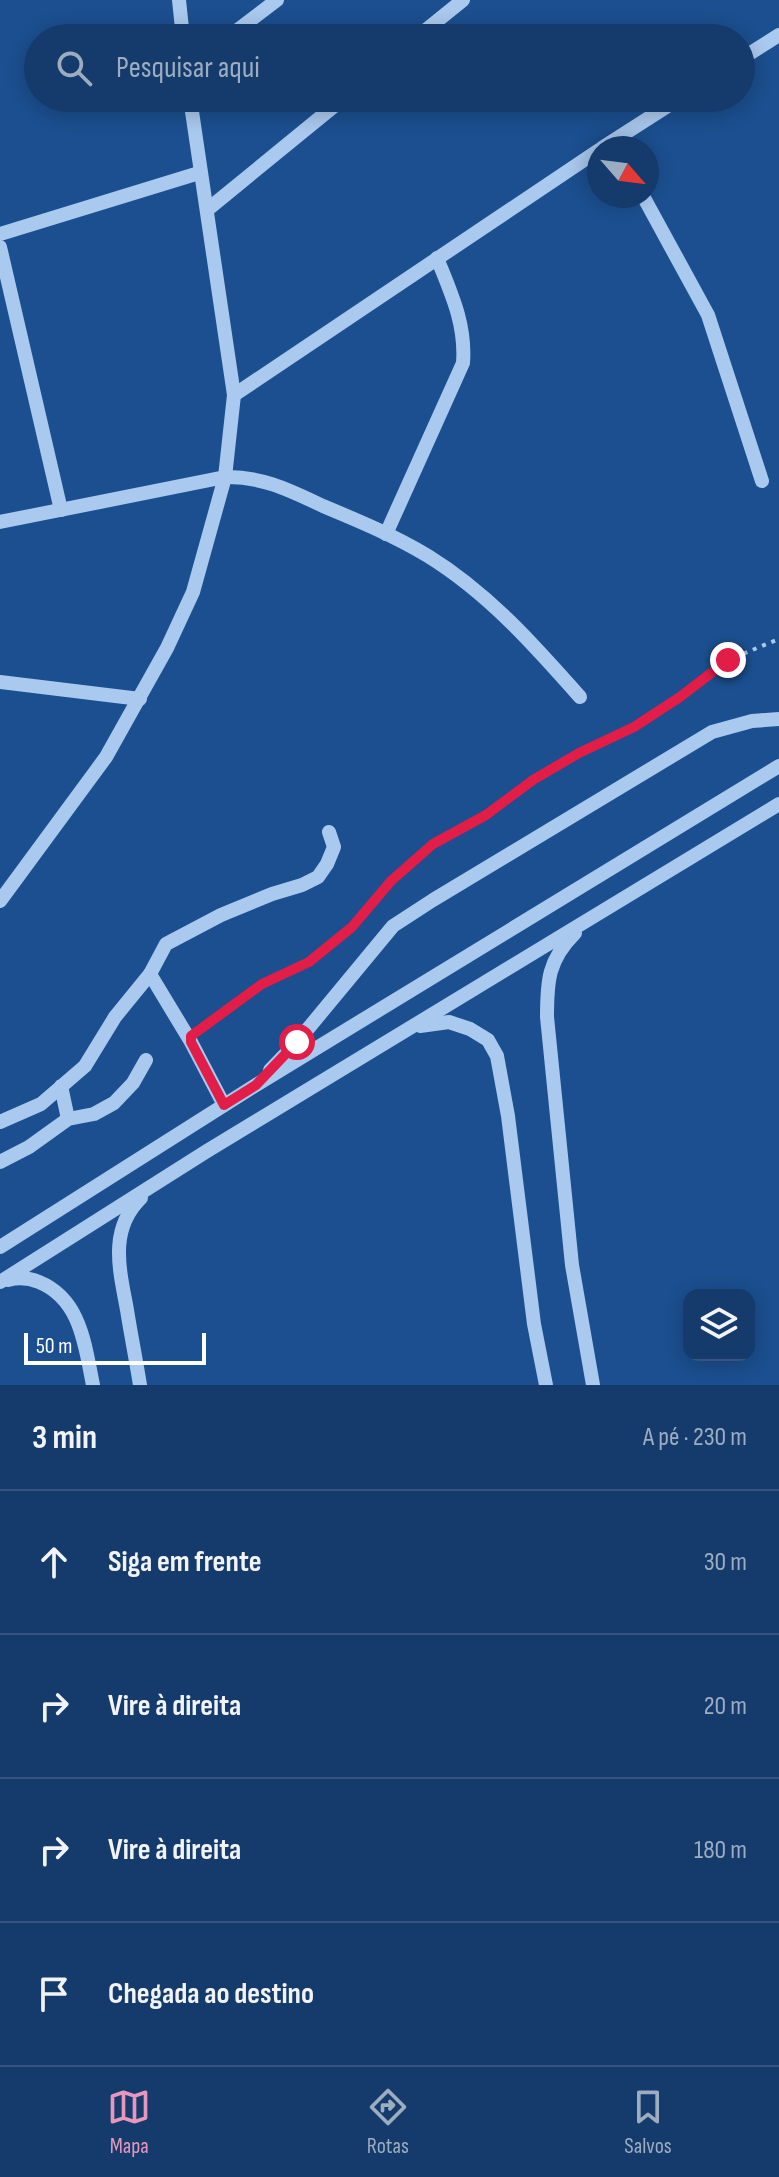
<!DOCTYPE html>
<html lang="pt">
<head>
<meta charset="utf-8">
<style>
	body { margin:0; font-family:"Sofia Sans Condensed",sans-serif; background:#214673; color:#f1f3f6 }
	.controls { position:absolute; right:24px; bottom:24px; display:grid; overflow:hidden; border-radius:16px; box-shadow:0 4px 20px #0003 }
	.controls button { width:72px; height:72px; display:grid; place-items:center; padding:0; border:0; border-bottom:2px solid #33557e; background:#143b6b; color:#f1f3f6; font:40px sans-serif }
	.compass { position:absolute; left:587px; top:136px; width:72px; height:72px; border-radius:50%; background:#143b6b; box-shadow:0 4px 20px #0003; rotate:118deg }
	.scale { position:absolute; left:24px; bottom:20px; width:182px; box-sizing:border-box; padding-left:8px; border:4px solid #fff; border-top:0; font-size:22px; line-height:28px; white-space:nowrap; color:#fff; -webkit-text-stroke:6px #1b4f8f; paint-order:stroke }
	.stop { position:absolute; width:24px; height:24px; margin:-18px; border:6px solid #e11d48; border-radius:50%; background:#fff }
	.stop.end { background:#e11d48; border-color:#fff; box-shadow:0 2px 8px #0008 }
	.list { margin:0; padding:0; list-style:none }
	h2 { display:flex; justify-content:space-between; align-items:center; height:104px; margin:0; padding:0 32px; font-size:34px }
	h2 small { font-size:26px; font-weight:400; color:#9dadc1 }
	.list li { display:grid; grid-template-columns:52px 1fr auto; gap:24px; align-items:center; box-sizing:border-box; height:144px; padding:0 32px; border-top:2px solid #33557e }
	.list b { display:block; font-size:30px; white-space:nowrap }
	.list em { font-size:26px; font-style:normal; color:#9dadc1 }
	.icon { flex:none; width:44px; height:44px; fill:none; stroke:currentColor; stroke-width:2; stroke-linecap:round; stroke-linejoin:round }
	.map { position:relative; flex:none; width:779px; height:1385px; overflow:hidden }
	.search { position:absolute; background:#143b6b; box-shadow:0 4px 20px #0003; left:24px; right:24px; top:24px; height:88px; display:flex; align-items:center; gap:20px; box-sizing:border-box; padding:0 28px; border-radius:44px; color:#9dadc1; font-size:30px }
	.sheet { height:680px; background:#143b6b }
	nav { display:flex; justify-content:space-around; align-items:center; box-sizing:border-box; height:112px; border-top:2px solid #33557e; background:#143b6b; font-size:22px; color:#9dadc1 }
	nav a { display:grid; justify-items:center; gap:4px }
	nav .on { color:#e797bd }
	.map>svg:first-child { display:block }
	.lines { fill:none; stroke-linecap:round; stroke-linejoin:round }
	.path { stroke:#a9c9ee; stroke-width:4; stroke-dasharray:4 6; stroke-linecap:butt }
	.minor { stroke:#a9c9ee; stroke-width:14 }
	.route { stroke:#e11d48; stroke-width:10 }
</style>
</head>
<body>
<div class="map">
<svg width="779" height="1385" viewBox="0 0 779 1385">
	<rect width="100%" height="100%" fill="#1b4f8f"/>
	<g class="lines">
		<polyline class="path" points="205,1026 262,984 309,962 352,927 391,881 433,844 486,815 533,780 579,753 634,727 680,697 728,660 779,639"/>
		<g class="minor">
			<polyline points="179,0 183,38"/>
			<polyline points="227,38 277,0"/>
			<polyline points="416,38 463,0"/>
			<polyline points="741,59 779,35"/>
			<polyline points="602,148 680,98"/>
			<polyline points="643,196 708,315 762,481"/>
			<polyline points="207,210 344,98"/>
			<polyline points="0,234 199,173"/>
			<polyline points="0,247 61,510"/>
			<polyline points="234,395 599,150"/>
			<path d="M0,522L225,477C262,476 291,491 323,506C359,521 395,536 428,556C488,593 534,645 580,697"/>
			<path d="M386,534L463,363C466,324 451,293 437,258"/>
			<polyline points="0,682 140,699"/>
			<polyline points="0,901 106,757 167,648 193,592 225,477 234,395 190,98"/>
			<path d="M575,933C548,960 547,981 547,1017L572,1265L593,1385"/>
			<polyline points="150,974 166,944 221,915 272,894 302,885 318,877 327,864 334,847 329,832"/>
			<polyline points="420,1026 449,1022 470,1029 488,1040 497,1056 508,1116 534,1324 546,1385"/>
			<polyline points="270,1070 297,1042 393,926 433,900 712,732 752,721 779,719"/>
			<polyline points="61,1086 68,1119"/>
			<polyline points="0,1122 41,1104 85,1066 115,1017 150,974 191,1042 224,1105"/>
			<polyline points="0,1162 29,1147 68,1119 94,1114 114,1103 133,1083 146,1060"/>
			<polyline points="0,1247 256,1085 779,766"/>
			<path d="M8,1280C19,1277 29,1278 39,1282C81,1299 85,1346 93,1385"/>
			<polyline points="0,1282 207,1151 779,804"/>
			<path d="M140,1385C136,1360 131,1335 127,1310C120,1271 108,1230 141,1198"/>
		</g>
	</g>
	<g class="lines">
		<polyline class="route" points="297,1042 256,1085 224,1105 191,1042 191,1036 262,984 309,962 352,927 391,881 433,844 486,815 533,780 579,753 634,727 680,697 728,660"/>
	</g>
</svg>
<div class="controls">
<button><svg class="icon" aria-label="layers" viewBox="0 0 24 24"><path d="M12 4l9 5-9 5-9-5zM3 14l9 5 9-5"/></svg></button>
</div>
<svg class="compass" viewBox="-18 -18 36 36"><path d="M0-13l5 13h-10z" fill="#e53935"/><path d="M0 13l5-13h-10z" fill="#9dadc1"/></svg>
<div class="scale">50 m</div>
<div class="stop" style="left:297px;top:1042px"></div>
<div class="stop end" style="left:728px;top:660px"></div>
<div class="search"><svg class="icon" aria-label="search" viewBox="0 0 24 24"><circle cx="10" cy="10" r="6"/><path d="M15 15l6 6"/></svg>Pesquisar aqui</div>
</div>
<section class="sheet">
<h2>3 min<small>A pé · 230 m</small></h2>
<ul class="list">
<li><svg class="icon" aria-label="ahead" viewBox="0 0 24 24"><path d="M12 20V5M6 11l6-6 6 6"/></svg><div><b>Siga em frente</b></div><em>30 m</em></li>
<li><svg class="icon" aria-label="right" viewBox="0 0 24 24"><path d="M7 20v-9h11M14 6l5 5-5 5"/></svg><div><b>Vire à direita</b></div><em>20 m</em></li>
<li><svg class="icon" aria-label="right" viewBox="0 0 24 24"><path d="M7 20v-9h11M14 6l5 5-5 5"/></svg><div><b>Vire à direita</b></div><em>180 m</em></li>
<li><svg class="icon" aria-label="arrive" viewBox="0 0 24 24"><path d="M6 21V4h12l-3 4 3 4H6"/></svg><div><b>Chegada ao destino</b></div></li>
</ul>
</section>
<nav>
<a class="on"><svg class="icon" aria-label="map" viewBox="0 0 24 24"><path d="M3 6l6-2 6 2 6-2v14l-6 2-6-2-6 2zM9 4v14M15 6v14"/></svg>Mapa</a>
<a><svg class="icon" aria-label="directions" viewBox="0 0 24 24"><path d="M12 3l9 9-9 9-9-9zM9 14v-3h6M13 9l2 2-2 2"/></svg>Rotas</a>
<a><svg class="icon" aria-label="saved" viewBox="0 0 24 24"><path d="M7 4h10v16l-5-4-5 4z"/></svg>Salvos</a>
</nav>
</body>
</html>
